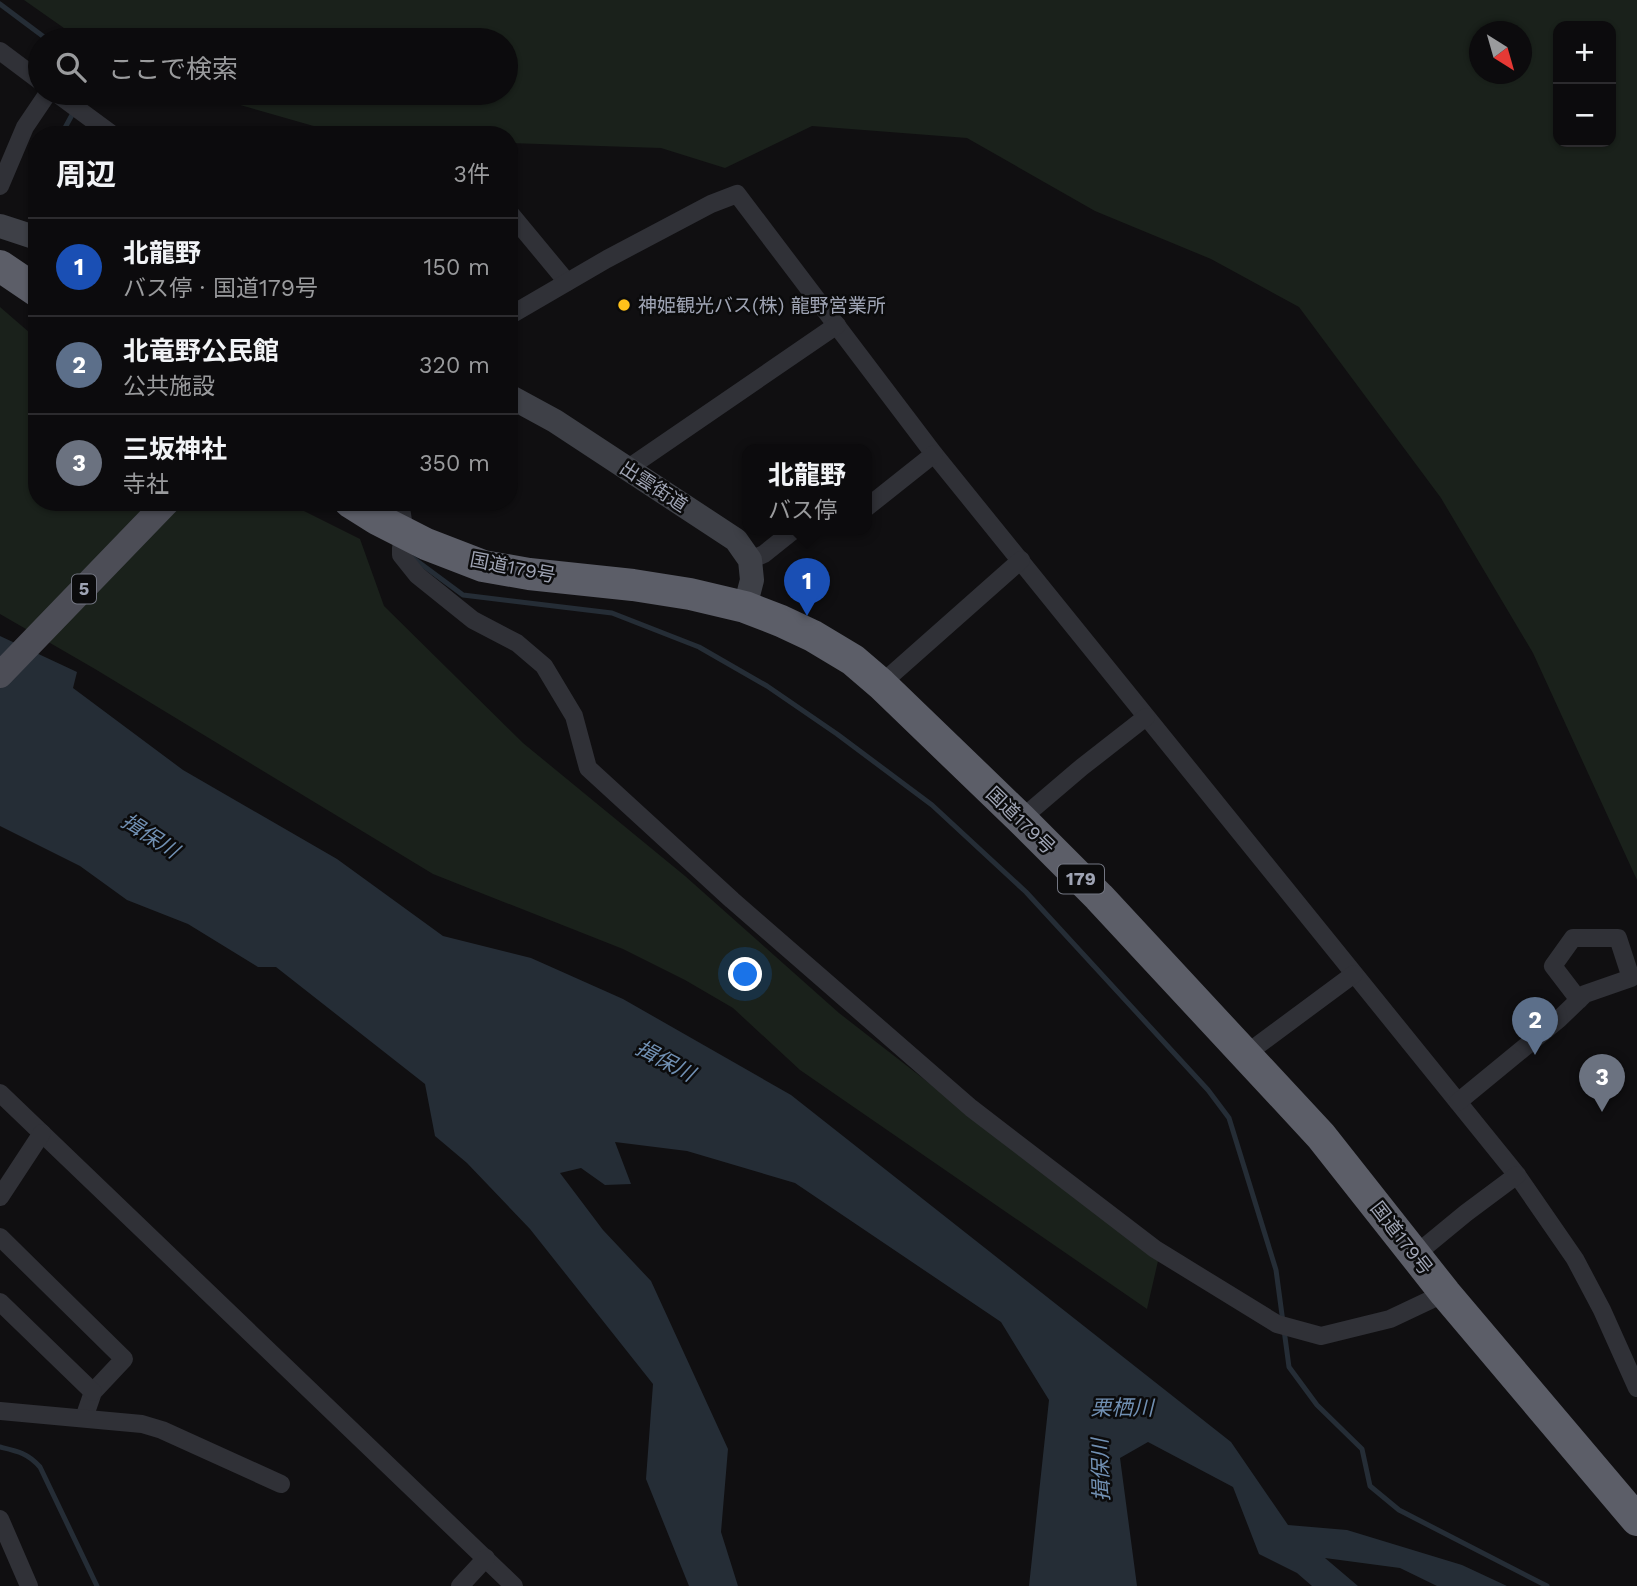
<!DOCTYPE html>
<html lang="ja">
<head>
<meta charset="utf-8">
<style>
	body { margin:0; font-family:"Work Sans","Noto Sans JP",sans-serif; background:#1a191b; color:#f1f3f6 }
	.controls { position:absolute; right:21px; top:21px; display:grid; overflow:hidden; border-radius:14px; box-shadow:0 2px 5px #0004 }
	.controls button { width:63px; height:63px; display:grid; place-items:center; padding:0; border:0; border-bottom:2px solid #2c2b2e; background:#0c0b0d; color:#f1f3f6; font:35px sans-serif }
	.compass { position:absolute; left:1469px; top:21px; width:63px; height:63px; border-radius:50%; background:#0c0b0d; box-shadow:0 2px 5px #0004; rotate:143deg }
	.you { position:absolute; left:746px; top:975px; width:24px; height:24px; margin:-18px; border:5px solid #fff; border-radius:50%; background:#1a73e8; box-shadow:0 0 0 10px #1a73e833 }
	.badge { display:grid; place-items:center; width:46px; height:46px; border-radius:50%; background:#d93025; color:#fff; font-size:23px; font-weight:700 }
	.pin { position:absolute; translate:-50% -58px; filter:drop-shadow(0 2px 4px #0008) }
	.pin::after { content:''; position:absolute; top:37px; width:24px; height:21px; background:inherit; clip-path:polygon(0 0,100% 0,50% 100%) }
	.popup { position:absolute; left:742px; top:444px; width:130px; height:91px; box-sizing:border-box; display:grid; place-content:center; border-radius:14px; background:#0c0b0d; filter:drop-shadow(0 2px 5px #0005); font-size:23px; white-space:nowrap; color:#9a9b9d }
	.popup b { font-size:26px; color:#f1f3f6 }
	.popup::after { content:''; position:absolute; left:50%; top:100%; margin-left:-14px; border:14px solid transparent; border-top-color:#0c0b0d }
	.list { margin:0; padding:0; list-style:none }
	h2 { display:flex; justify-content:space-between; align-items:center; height:91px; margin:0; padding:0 28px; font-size:30px }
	h2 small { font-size:23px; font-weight:400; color:#9a9b9d }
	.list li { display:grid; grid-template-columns:46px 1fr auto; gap:21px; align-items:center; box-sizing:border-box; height:98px; padding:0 28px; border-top:2px solid #2c2b2e }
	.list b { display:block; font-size:26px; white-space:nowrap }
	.list p { margin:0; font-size:23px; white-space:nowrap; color:#9a9b9d }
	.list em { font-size:23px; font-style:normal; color:#9a9b9d }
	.icon { flex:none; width:38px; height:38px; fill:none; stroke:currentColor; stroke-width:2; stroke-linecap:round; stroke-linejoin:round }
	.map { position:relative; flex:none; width:1637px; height:1586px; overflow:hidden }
	.search { position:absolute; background:#0c0b0d; box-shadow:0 2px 5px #0004; left:28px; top:28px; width:490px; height:77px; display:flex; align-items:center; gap:18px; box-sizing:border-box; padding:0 24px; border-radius:38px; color:#9a9b9d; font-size:26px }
	.panel { position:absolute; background:#0c0b0d; box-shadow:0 2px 5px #0004; left:28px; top:126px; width:490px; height:385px; border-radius:28px }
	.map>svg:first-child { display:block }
	.green { fill:#1a211b; fill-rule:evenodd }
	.water { fill:#252d36 }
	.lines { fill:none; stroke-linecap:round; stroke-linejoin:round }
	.stream { stroke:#252d36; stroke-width:5 }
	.street { stroke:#303137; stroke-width:18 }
	.secondary { stroke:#3e4047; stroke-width:24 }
	.primary { stroke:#4c4d56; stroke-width:26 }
	.highway { stroke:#5c5e68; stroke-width:32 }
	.poi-dot { fill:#ffc11a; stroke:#0b0b0c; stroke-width:2.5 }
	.labels { text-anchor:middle; stroke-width:5; stroke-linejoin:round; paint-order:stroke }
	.shield { fill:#0b0b0c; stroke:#737682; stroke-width:2 }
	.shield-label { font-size:18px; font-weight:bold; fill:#9fa4b4 }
	.poi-label { font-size:19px; fill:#9fa4b4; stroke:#0b0b0c; text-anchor:start }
	.street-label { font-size:19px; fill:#9fa4b4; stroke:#0b0b0c }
	.water-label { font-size:21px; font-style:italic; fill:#7190b3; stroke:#0b0b0c }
</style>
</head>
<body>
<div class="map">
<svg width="1637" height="1586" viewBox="0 0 1637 1586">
	<rect width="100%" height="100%" fill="#100f11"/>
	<g class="green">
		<path d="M24,0H1637V880L1533,653L1441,498L1299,307L1211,259L1095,211L967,138L812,126L725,168L661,148L509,143V135H345L198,93H506V40H81ZM1558,26H1611V142H1558ZM1480,32H1522V74H1480Z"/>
		<polygon points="0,307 37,339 37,502 286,502 360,539 384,606 523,743 685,876 839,1013 1158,1261 1147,1309 800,1070 733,1008 685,980 623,949 433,874 95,669 0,614"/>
	</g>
	<polygon class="water" points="0,636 77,672 73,688 183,770 337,859 443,936 531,958 623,999 791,1095 1231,1442 1288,1525 1347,1530 1462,1565 1507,1586 1437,1586 1400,1568 1325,1558 1358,1586 1312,1586 1297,1573 1259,1554 1233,1487 1148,1442 1120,1458 1137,1586 1029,1586 1049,1400 1001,1322 795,1183 687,1151 615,1142 631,1184 605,1185 581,1168 560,1173 603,1230 651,1281 728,1449 721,1532 738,1586 689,1586 646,1479 653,1384 530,1229 467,1163 435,1136 425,1084 276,967 258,967 188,924 127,900 80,866 0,826"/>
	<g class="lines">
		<g class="stream">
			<polyline points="0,4 48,40"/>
			<polyline points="61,135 84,93"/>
			<polyline points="413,558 463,595 612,613 699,647 767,686 837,734 932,805 1026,892 1208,1090 1229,1118 1276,1270 1289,1367 1317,1405 1362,1449 1370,1486 1399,1510 1547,1586"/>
			<path d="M0,1447C17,1451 28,1453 40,1467L97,1586"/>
		</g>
		<g class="street">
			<polyline points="0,51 40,81"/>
			<polyline points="56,93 113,135"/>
			<polyline points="0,186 25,127 48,93"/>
			<polyline points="509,212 567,282"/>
			<polyline points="509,316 607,259 711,204 737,194 934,454 1517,1175 1575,1259 1602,1310 1637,1388"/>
			<polyline points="627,469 837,325"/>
			<polyline points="397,502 402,514 403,521"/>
			<polyline points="866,508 934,454"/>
			<polyline points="401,548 401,555 417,575 473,620 517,643 544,666 574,716 588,768 732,900 971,1108 1155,1249 1277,1324 1321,1336 1390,1319 1445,1293"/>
			<polyline points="750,560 764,554 794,530"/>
			<polyline points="881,684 1021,560"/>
			<polyline points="1021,819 1082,767 1146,717"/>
			<polyline points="1246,1054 1354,974"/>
			<polyline points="0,1093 514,1586"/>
			<polyline points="1458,1102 1559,1019 1585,994 1631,978 1618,938 1573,938 1553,966 1579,1000"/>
			<polyline points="0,1197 42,1133"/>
			<polyline points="0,1237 124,1359 93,1392 84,1418"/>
			<polyline points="1415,1255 1466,1213 1517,1175"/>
			<polyline points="0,1302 93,1392"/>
			<polyline points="0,1411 142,1424 162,1430 281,1484"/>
			<polyline points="0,1519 29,1586"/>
			<polyline points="460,1586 486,1558"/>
		</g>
		<g class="secondary">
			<polyline points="0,226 37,238"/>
			<polyline points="509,396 555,421 736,540 750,560 752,580 745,607"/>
		</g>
		<polyline class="primary" points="0,675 167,502"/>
		<g class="highway">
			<polyline points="0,266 37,291"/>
			<polyline points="350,502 377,519 426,544 483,566 529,574 633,585 690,594 745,607 781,621 813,636 853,660 881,684 1021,819 1099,897 1321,1136 1445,1293 1637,1520"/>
		</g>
	</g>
	<circle class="poi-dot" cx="624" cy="305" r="7"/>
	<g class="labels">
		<g class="shield">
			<rect x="72" y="574.5" width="24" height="29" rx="5"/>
			<rect x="1058" y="864.5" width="46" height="29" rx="5"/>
		</g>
		<g class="shield-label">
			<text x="84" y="595">5</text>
			<text x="1081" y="885">179</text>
		</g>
		<g class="poi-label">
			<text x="638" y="312">神姫観光バス(株) 龍野営業所</text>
		</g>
		<g class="street-label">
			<text transform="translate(654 486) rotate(33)" y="7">出雲街道</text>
			<text transform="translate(513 567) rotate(11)" y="7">国道179号</text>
			<text transform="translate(1021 820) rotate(44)" y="7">国道179号</text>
			<text transform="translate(1402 1238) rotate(52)" y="7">国道179号</text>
		</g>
		<g class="water-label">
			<text transform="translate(150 836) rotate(33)" y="7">揖保川</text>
			<text transform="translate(665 1061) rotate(28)" y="7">揖保川</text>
			<text x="1122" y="1415">栗栖川</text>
			<text transform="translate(1101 1470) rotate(-92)" y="7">揖保川</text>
		</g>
	</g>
</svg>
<div class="controls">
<button>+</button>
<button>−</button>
</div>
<svg class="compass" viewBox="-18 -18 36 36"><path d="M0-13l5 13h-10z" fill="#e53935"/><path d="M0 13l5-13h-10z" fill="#9a9b9d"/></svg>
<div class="you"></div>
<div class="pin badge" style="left:807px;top:616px;background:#1a4fb4">1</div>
<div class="popup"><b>北龍野</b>バス停</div>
<div class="pin badge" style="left:1535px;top:1055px;background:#5c6f8a">2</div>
<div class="pin badge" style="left:1602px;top:1112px;background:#6b7280">3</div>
<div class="search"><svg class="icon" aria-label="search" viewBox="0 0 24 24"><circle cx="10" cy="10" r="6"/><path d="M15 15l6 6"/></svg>ここで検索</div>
<section class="panel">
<h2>周辺<small>3件</small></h2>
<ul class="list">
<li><span class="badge" style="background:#1a4fb4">1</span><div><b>北龍野</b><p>バス停 · 国道179号</p></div><em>150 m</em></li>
<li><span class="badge" style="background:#5c6f8a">2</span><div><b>北竜野公民館</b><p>公共施設</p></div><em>320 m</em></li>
<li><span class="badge" style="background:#6b7280">3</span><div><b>三坂神社</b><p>寺社</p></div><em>350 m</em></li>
</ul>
</section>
</div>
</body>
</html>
